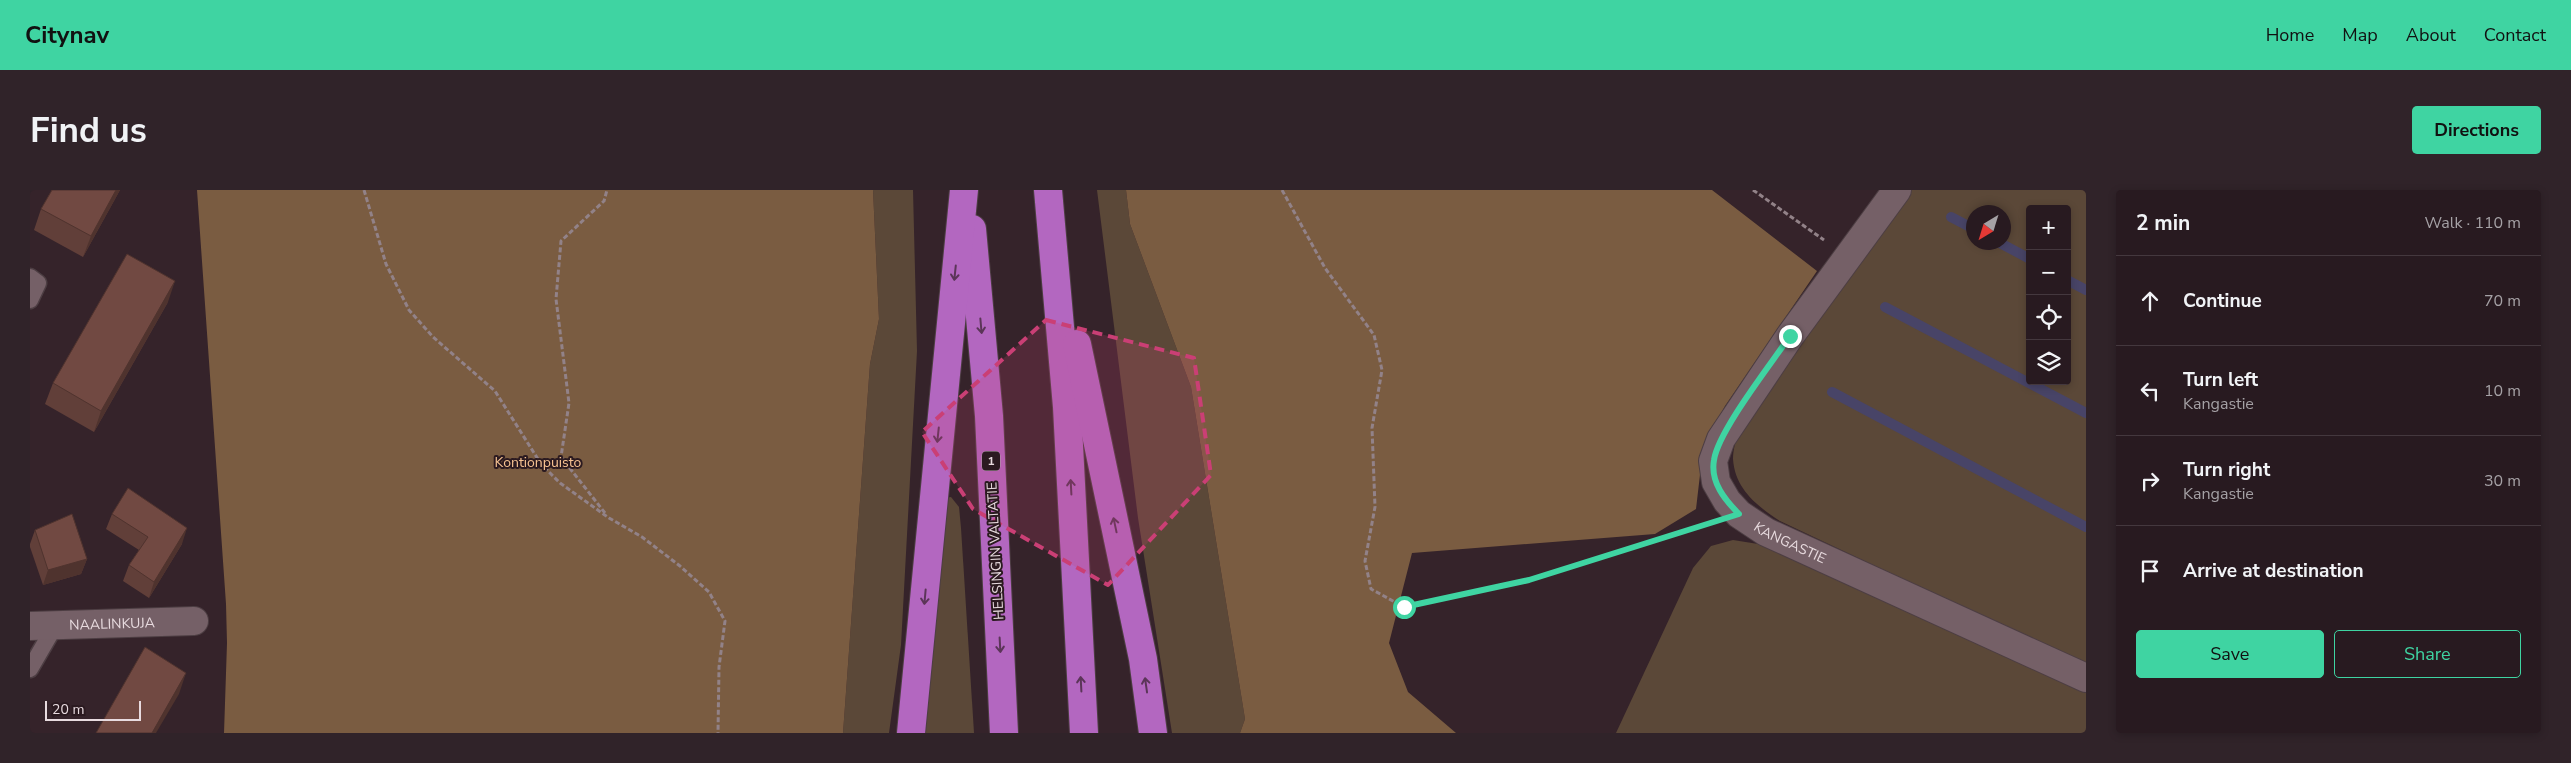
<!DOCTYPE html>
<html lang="en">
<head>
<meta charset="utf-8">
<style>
	body { margin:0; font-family:"Nunito Sans",sans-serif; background:#302329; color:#f1f3f6 }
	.controls { position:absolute; right:15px; top:15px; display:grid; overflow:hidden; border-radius:5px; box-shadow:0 2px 8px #0003 }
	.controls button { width:45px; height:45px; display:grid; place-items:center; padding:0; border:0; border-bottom:1px solid #44383e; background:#281a20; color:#f1f3f6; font:25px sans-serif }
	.compass { position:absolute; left:1936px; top:15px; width:45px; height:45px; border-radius:50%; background:#281a20; box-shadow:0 2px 8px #0003; rotate:218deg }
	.scale { position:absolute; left:15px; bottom:12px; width:96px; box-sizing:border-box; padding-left:5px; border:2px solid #e8dbdf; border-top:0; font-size:14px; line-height:18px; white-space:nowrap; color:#e8dbdf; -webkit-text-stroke:4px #2b1a20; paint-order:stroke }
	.stop { position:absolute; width:15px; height:15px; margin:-11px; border:4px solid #3fd4a2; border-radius:50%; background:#fff }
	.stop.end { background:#3fd4a2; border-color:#fff; box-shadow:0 1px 5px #0008 }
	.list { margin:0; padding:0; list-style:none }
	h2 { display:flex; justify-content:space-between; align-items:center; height:65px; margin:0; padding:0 20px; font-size:21px }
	h2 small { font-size:16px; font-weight:400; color:#a5a1a5 }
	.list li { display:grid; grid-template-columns:32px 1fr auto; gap:15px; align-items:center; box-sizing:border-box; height:90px; padding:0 20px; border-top:1px solid #44383e }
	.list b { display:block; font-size:19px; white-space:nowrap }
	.list p { margin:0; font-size:16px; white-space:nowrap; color:#a5a1a5 }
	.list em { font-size:16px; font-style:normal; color:#a5a1a5 }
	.actions { display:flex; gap:10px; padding:15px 20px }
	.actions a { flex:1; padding:11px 0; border:1px solid #3fd4a2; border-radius:5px; text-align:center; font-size:18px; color:#3fd4a2 }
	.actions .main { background:#3fd4a2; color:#111 }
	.icon { flex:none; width:28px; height:28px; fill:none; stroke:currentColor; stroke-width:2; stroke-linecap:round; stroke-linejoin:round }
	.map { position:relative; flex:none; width:2056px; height:543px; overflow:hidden; border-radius:5px }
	header { display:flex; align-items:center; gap:30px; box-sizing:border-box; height:70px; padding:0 25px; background:#3fd4a2; color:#111 }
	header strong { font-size:24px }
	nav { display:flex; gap:28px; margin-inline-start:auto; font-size:18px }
	.intro { display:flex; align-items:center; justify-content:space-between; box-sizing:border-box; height:120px; padding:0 30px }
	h1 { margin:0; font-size:35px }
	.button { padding:12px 22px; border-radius:5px; background:#3fd4a2; color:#111; font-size:18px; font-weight:700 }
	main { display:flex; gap:30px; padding:0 30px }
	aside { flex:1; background:#281a20; border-radius:5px; box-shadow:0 2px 8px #0003 }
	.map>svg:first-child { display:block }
	.green { fill:#5b4838; fill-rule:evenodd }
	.forest { fill:#7a5c41 }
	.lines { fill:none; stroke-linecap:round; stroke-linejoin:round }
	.stream { stroke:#484467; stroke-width:10 }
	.service-casing { stroke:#4d3e43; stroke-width:19 }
	.minor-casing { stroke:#4d3e43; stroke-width:30 }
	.motorway-casing { stroke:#4d3e43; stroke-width:30 }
	.path { stroke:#928288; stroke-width:3; stroke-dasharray:5 2.5; stroke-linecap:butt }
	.service { stroke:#756067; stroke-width:16 }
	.minor { stroke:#756067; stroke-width:28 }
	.motorway { stroke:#b367c0; stroke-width:28 }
	.wall { fill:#613f39 }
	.shaded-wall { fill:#4f332e }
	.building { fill:#714942; stroke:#4f332e }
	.oneway { stroke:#5b3558 }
	.route { stroke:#3fd4a2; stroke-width:6 }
	.marked { fill:#ca3f75; fill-opacity:0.2; stroke:#ca3f75; stroke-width:4; stroke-dasharray:10 6; stroke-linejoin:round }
	.labels { text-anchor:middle; stroke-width:4; stroke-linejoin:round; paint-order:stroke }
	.shield { fill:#2b1a20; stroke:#afa1a6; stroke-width:1 }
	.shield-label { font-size:12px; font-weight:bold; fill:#e8dbdf }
	.park-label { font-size:14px; fill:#f7c392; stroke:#2b1a20 }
	.street-label { font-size:14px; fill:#e8dbdf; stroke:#2b1a20 }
</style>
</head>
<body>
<header>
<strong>Citynav</strong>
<nav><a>Home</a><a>Map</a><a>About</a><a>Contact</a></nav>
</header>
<div class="intro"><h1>Find us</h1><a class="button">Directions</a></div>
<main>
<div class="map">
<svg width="2056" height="543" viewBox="0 0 2056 543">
	<rect width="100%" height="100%" fill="#35232a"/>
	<g class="green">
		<polygon points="843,0 883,0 887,161 871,455 859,543 813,543 840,174 849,129"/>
		<polygon points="1067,0 1096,0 1100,34 1161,197 1215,529 1210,543 1142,543 1108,328"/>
		<path d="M1879,0H2056V476L1750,331C1727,316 1705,299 1703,269C1703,260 1706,250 1708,242ZM2000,19H2037V191H2000ZM1944,22H1974V52H1944Z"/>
		<polygon points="921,307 929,317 931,338 944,543 892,543 915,308"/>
		<polygon points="1703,350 1753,358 2056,503 2056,543 1586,543 1663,378 1681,356"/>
	</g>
	<g class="forest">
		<polygon points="167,0 843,0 849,129 840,174 813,543 194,543 197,453 196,414"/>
		<polygon points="1096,0 1682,0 1787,81 1695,216 1673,259 1666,319 1625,344 1382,363 1359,453 1378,502 1426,543 1210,543 1215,529 1161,197 1100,34"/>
	</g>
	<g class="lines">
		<g class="stream">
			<polyline points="1921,27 1944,39"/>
			<polyline points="1968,52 2000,69"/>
			<polyline points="2037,90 2056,100"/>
			<polyline points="1855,117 2056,223"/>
			<polyline points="1802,202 2056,337"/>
		</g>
		<g class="service-casing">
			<g id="service">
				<polyline points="0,87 8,93 0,110"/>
				<polyline points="0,479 25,436"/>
			</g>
		</g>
		<g class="minor-casing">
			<g id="minor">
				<path id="s1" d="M1867,0L1760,146L1691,249L1683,271L1686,292L1697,311L1709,324L1736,342L2056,488"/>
				<path id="s2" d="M0,436L164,431"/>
			</g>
		</g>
		<g class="motorway-casing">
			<g id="motorway">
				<polyline points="1018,0 1037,217 1054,543"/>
				<polyline points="942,39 959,226 974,543"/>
				<polyline points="1047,154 1113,469 1123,543"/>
				<polyline points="881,543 934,0"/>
			</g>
		</g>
		<g class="path">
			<polyline points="334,0 356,74 379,120 403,147 465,201 511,274 530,293 579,328 612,347 650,376 679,402 695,431 689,477 688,543"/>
			<polyline points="1252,0 1295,78 1344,145 1352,180 1342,238 1345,317 1335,371 1341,399 1374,417 1499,390 1677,334"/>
			<polyline points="1723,0 1794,50"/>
			<polyline points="575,323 531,267 539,213 526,109 531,51 574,11 577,0"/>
		</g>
		<use href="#service" class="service"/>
		<use href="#minor" class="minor"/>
		<use href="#motorway" class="motorway"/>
	</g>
	<g class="wall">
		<polygon points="22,0 90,0 53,67 4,40 11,19"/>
		<polygon points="138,112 64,242 15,214 23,193"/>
		<polygon points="82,324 152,354 119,408 93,391 99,375 109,360 76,339"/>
		<polygon points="5,340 57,369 51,384 13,395 0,357 0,354"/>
	</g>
	<g class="shaded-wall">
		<polygon points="86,0 90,0 53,67 61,46"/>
		<polygon points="145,91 138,112 64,242 71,221"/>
		<polygon points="157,338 152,354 119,408 124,392"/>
		<polygon points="57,369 51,384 13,395 18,380"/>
		<polygon points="156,483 149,504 126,543 122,543"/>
	</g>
	<g class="building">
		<polygon points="22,0 86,0 61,46 11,19"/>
		<polygon points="97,64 145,91 71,221 23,193"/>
		<polygon points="98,298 157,338 124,392 99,375 118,347 82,324"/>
		<polygon points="42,324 57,369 18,380 5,340"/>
		<polygon points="115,457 156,483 122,543 66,543"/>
	</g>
	<defs><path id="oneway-shaft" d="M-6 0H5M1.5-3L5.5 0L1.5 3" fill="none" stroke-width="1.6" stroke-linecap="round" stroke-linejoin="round" transform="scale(1.25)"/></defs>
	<g class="oneway">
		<use href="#oneway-shaft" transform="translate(925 83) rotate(96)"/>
		<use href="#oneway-shaft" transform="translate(951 136) rotate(85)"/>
		<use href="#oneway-shaft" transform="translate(908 245) rotate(96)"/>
		<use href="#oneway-shaft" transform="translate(1041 297) rotate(-93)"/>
		<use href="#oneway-shaft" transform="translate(1085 335) rotate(-102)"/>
		<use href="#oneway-shaft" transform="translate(895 407) rotate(95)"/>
		<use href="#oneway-shaft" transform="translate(970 455) rotate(87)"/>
		<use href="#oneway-shaft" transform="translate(1051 494) rotate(-93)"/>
		<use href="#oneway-shaft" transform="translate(1116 495) rotate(-98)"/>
	</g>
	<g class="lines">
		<path class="route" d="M1374,417L1499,390L1709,324C1695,310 1680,292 1684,270C1688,241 1741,174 1760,146"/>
	</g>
	<path class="marked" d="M1016,130L1164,168L1181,285L1078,395L943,319L892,242Z"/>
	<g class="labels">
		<rect class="shield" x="952" y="261.5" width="18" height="19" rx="4"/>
		<g class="shield-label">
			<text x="961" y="275">1</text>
		</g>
		<g class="park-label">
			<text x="508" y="277">Kontionpuisto</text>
		</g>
		<g class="street-label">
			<text dy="5" stroke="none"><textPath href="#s1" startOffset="448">KANGASTIE</textPath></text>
			<text transform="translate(965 361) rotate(-93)" y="5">HELSINGIN VALTATIE</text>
			<text dy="5" stroke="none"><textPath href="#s2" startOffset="82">NAALINKUJA</textPath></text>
		</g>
	</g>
</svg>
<div class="controls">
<button>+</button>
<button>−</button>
<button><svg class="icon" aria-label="locate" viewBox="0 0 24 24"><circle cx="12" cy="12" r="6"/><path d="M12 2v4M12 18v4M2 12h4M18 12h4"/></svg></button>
<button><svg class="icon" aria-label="layers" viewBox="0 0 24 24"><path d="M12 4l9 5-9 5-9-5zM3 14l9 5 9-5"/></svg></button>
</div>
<svg class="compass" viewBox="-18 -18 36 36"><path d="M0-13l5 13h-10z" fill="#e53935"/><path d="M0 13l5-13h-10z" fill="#a5a1a5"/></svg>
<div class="scale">20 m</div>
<div class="stop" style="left:1374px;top:417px"></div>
<div class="stop end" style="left:1760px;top:146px"></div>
</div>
<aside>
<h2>2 min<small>Walk · 110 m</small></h2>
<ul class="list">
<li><svg class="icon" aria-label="ahead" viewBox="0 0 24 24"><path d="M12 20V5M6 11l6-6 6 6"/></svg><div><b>Continue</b></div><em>70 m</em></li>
<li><svg class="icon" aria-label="left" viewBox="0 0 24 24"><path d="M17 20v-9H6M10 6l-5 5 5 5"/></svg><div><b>Turn left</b><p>Kangastie</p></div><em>10 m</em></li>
<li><svg class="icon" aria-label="right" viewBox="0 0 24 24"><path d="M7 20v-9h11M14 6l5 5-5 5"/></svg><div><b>Turn right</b><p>Kangastie</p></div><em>30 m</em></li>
<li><svg class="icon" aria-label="arrive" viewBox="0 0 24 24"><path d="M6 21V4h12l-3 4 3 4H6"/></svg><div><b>Arrive at destination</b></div></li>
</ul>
<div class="actions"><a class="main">Save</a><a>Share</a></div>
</aside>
</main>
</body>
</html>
